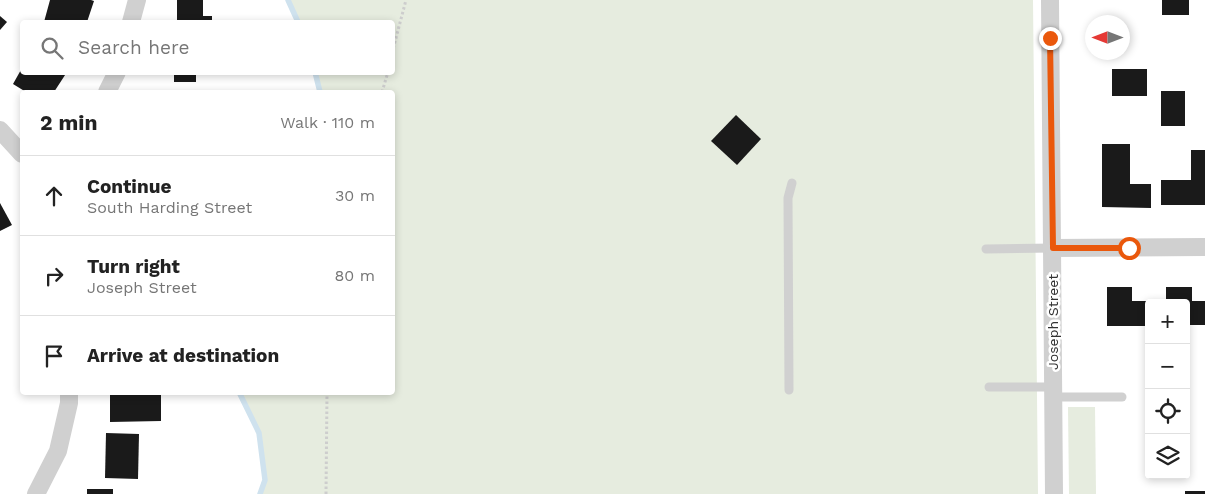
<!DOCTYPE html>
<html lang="en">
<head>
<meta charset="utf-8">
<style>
	body { margin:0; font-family:"Work Sans",sans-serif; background:#f6f6f6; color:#222 }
	.controls { position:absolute; right:15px; bottom:15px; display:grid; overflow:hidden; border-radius:5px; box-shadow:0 2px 8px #0003 }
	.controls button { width:45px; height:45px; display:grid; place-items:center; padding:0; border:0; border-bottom:1px solid #e0e0e0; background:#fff; color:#222; font:25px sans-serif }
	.compass { position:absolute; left:1085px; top:15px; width:45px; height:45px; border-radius:50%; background:#fff; box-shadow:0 2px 8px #0003; rotate:270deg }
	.stop { position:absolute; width:15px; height:15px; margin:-11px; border:4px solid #ea580c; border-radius:50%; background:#fff }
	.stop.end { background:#ea580c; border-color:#fff; box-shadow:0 1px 5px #0008 }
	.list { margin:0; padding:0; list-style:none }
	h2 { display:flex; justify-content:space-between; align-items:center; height:65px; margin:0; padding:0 20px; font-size:21px }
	h2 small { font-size:16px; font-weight:400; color:#767676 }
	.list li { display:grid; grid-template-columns:32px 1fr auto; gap:15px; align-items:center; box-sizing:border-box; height:80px; padding:0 20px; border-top:1px solid #e0e0e0 }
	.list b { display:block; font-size:19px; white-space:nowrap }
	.list p { margin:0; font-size:16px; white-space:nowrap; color:#767676 }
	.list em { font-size:16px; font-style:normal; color:#767676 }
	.icon { flex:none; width:28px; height:28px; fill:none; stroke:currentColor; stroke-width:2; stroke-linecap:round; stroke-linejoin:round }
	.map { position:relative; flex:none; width:1205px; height:494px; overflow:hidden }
	.search { position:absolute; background:#fff; box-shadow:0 2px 8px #0003; left:20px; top:20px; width:375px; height:55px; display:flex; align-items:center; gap:12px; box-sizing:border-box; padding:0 18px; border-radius:5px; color:#767676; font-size:19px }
	.panel { position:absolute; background:#fff; box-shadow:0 2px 8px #0003; left:20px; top:90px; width:375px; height:305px; border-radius:5px }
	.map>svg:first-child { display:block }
	.green { fill:#e6ecdf }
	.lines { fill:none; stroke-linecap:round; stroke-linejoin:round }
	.stream { stroke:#cfe2ee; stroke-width:5.5 }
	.building { fill:#1a1a1a }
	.path { stroke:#cdcdcd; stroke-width:3; stroke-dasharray:2.5 2.5; stroke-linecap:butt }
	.service { stroke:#d0d0d0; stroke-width:9 }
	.minor { stroke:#d0d0d0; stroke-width:18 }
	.route { stroke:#ea580c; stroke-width:6 }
	.labels { text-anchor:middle; stroke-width:5; stroke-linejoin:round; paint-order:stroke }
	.street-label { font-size:14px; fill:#333; stroke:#fff }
</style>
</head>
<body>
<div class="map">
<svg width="1205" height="494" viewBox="0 0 1205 494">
	<rect width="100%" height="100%" fill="#fff"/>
	<g class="green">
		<polygon points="288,0 1033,0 1038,494 260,494 265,480 259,433 239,393 392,392 392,92 320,92 315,73 392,72 392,22 298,22"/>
		<polygon points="1068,407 1095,407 1096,494 1069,494"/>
	</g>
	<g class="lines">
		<g class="stream">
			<polyline points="288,0 298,22"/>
			<polyline points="315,72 320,92"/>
			<polyline points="239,392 259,433 265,480 260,494"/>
		</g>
	</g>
	<g class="building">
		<polygon points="50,0 91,0 94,1 87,22 44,22"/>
		<polygon points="177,0 203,0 203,16 212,16 212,22 177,22"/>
		<rect x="1162" y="0" width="27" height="15"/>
		<polygon points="0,16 7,22 0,30"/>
		<polygon points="22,68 22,72 67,72 54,92 26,92 13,84"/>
		<rect x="1112" y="69" width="35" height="27"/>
		<polygon points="164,72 196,72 196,82 174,82 174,74 164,74"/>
		<rect x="1161" y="91" width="24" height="35"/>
		<polygon points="736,115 761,139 737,165 711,141"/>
		<polygon points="1102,144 1130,144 1130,184 1151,184 1151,208 1102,207"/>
		<polygon points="1191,150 1205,150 1205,205 1161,205 1161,180 1191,180"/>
		<polygon points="0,203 12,225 0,231"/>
		<polygon points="1107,287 1132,287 1132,301 1149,301 1149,326 1107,326"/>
		<polygon points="1166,287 1192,287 1192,301 1205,301 1205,325 1186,325 1186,303 1166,303"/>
		<polygon points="161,392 161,421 110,422 110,393"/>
		<polygon points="106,433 139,434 138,479 105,478"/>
		<rect x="87" y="489" width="26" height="5"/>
		<rect x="1185" y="491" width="20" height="3"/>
	</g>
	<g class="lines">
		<g class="path">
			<polyline points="392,53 406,0"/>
			<polyline points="382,92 388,72"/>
			<polyline points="326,494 327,392"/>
		</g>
		<g class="service">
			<polyline points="986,249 1053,248"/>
			<polyline points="989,387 1054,387"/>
			<polyline points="789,390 788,198 792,183"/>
			<polyline points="1054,397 1122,397"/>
		</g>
		<g class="minor">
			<polyline points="1050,0 1054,494"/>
			<polyline points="131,22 137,0"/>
			<polyline points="107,92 117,72"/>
			<polyline points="0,130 22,154"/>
			<polyline points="1053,248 1205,247"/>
			<polyline points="36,494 58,451 69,403 69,392"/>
		</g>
	</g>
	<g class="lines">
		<polyline class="route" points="1050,38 1053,248 1129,248"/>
	</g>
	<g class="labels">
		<g class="street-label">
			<text transform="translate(1053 322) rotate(-90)" y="5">Joseph Street</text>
		</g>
	</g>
</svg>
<div class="controls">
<button>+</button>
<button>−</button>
<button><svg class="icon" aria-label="locate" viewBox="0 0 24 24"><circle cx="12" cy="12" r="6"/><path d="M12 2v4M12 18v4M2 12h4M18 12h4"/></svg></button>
<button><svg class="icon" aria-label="layers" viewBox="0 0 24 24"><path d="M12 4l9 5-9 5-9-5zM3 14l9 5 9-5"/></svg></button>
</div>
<svg class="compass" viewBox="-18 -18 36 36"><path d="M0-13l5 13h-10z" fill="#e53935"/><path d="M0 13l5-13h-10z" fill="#767676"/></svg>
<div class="stop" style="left:1129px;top:248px"></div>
<div class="stop end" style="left:1050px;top:38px"></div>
<div class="search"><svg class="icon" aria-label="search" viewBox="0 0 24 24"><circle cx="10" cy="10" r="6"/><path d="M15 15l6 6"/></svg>Search here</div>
<section class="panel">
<h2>2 min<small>Walk · 110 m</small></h2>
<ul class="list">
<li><svg class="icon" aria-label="ahead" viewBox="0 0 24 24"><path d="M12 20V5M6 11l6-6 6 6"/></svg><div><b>Continue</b><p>South Harding Street</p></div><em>30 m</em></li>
<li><svg class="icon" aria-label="right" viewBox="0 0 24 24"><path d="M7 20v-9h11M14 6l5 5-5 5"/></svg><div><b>Turn right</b><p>Joseph Street</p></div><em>80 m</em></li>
<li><svg class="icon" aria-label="arrive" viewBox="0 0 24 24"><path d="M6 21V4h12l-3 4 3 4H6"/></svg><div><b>Arrive at destination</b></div></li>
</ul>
</section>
</div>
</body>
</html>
